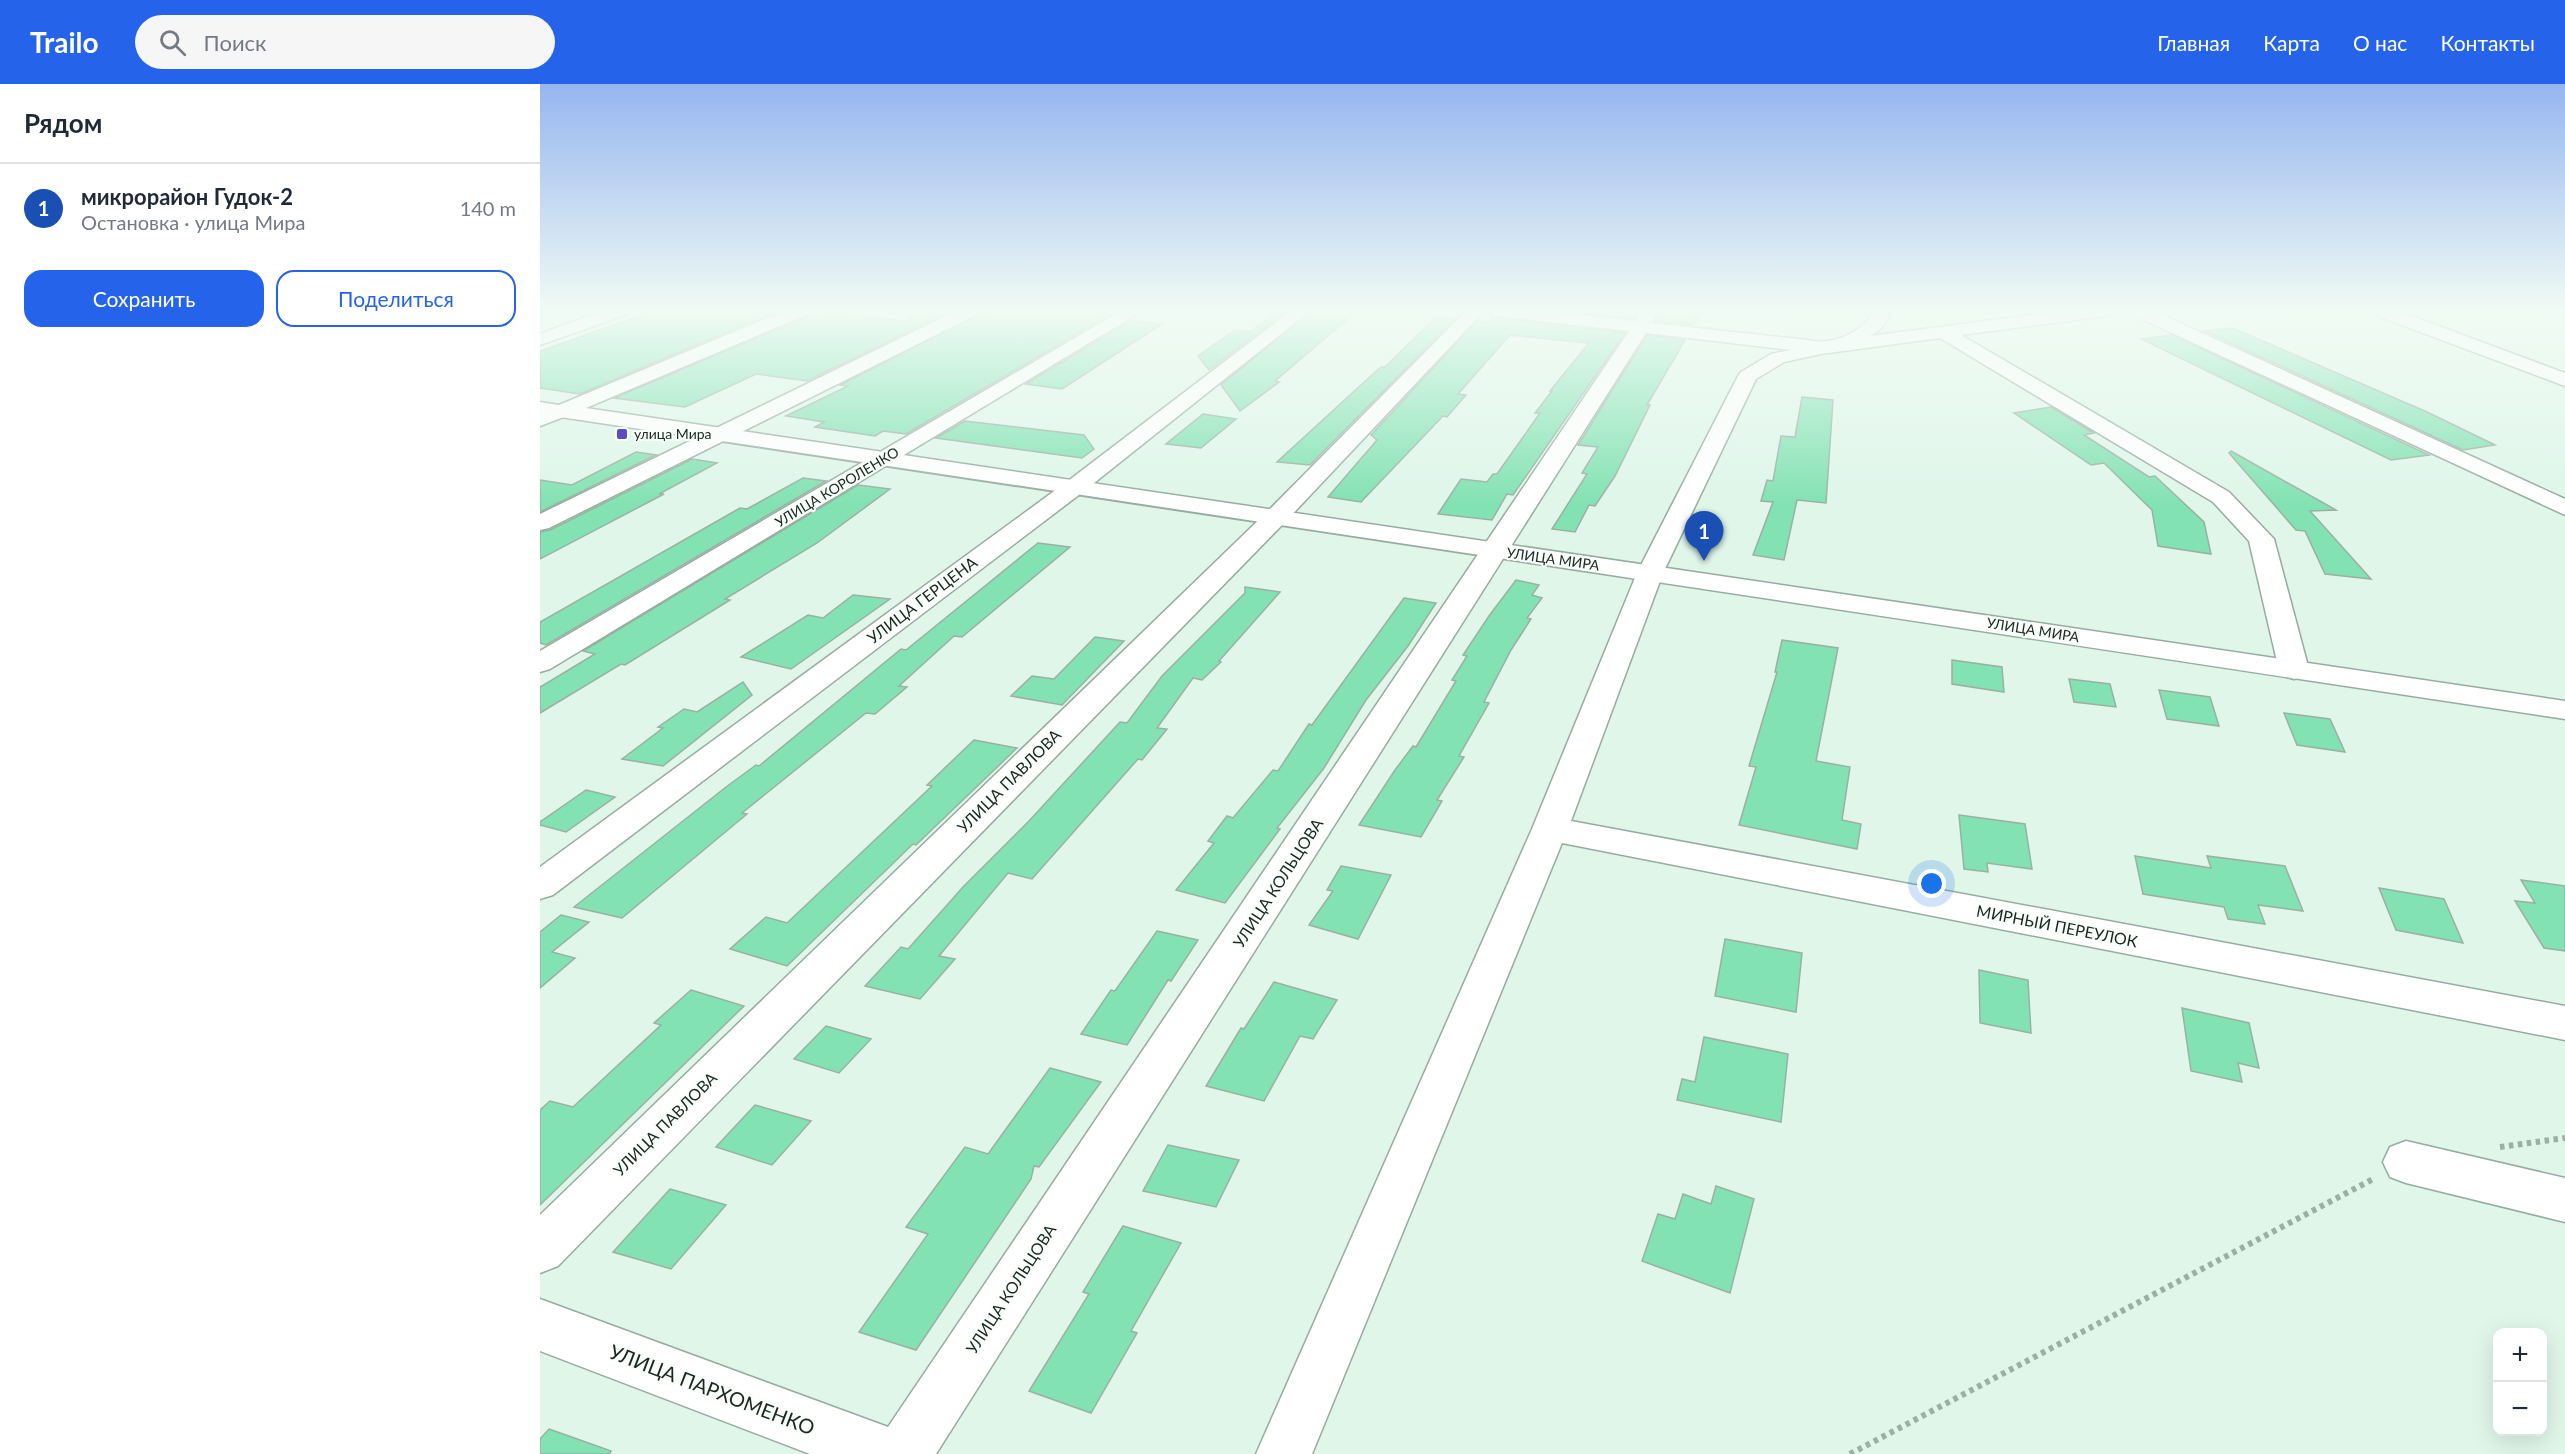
<!DOCTYPE html>
<html lang="ru">
<head>
<meta charset="utf-8">
<style>
	body { margin:0; font-family:Lato,sans-serif; background:#f6f6f7; color:#1f2937 }
	.controls { position:absolute; right:18px; bottom:18px; display:grid; overflow:hidden; border-radius:12px; box-shadow:0 6px 24px #0002 }
	.controls button { width:54px; height:54px; display:grid; place-items:center; padding:0; border:0; border-bottom:2px solid #e0e1e3; background:#fff; color:#1f2937; font:30px sans-serif }
	.you { position:absolute; left:1392px; top:800px; width:21px; height:21px; margin:-15px; border:4px solid #fff; border-radius:50%; background:#1a73e8; box-shadow:0 0 0 9px #1a73e833 }
	.badge { display:grid; place-items:center; width:39px; height:39px; border-radius:50%; background:#2563eb; color:#fff; font-size:20px; font-weight:700 }
	.pin { position:absolute; translate:-50% -50px; filter:drop-shadow(0 2px 3px #0008) }
	.pin::after { content:''; position:absolute; top:32px; width:21px; height:18px; background:inherit; clip-path:polygon(0 0,100% 0,50% 100%) }
	.list { margin:0; padding:0; list-style:none }
	h2 { display:flex; justify-content:space-between; align-items:center; height:78px; margin:0; padding:0 24px; font-size:26px }
	h2 small { font-size:20px; font-weight:400; color:#747a83 }
	.list li { display:grid; grid-template-columns:39px 1fr auto; gap:18px; align-items:center; box-sizing:border-box; height:90px; padding:0 24px; border-top:2px solid #e0e1e3 }
	.list b { display:block; font-size:22px; white-space:nowrap }
	.list p { margin:0; font-size:20px; white-space:nowrap; color:#747a83 }
	.list em { font-size:20px; font-style:normal; color:#747a83 }
	.actions { display:flex; gap:12px; padding:18px 24px }
	.actions a { flex:1; padding:14px 0; border:2px solid #2563eb; border-radius:18px; text-align:center; font-size:21px; color:#2563eb }
	.actions .main { background:#2563eb; color:#fff }
	.icon { flex:none; width:33px; height:33px; fill:none; stroke:currentColor; stroke-width:2; stroke-linecap:round; stroke-linejoin:round }
	.map { position:relative; flex:none; width:2025px; height:1370px; overflow:hidden }
	header { display:flex; align-items:center; gap:36px; box-sizing:border-box; height:84px; padding:0 30px; background:#2563eb; color:#fff }
	header strong { font-size:28px }
	nav { display:flex; gap:33px; margin-inline-start:auto; font-size:21px }
	.search { width:420px; height:54px; background:#f6f6f7; display:flex; align-items:center; gap:15px; box-sizing:border-box; padding:0 21px; border-radius:33px; color:#747a83; font-size:22px }
	main { display:flex }
	aside { flex:1; background:#fff }
	.map>svg:first-child { display:block }
	.building { fill:#83e2b3; stroke:#9ab0a3; stroke-width:1.5 }
	.lines { fill:none; stroke-linecap:round; stroke-linejoin:round }
	.minor-casing { stroke:#96ac9f; stroke-width:3 }
	.major-casing { stroke:#96ac9f; stroke-width:3 }
	.path { stroke:#9dafa5; stroke-width:6; stroke-dasharray:4.5 4.5; stroke-linecap:butt }
	.minor { fill:#fff; fill-rule:evenodd }
	.major { fill:#fff; fill-rule:evenodd }
	.poi-dot { fill:#5c4dc5; stroke:#f6fffa; stroke-width:2 }
	.labels { text-anchor:middle; stroke-width:4.5; stroke-linejoin:round; paint-order:stroke }
	.far-poi-label { font-size:14px; fill:#1d2520; stroke:#f6fffa; text-anchor:start }
	.far-street-label { font-size:14px; fill:#1d2520; stroke:#f6fffa }
	.street-label { font-size:16px; fill:#1d2520; stroke:#f6fffa }
	.near-street-label { font-size:20px; fill:#1d2520; stroke:#f6fffa }
</style>
</head>
<body>
<header>
<strong>Trailo</strong>
<div class="search"><svg class="icon" aria-label="search" viewBox="0 0 24 24"><circle cx="10" cy="10" r="6"/><path d="M15 15l6 6"/></svg>Поиск</div>
<nav><a>Главная</a><a>Карта</a><a>О нас</a><a>Контакты</a></nav>
</header>
<main>
<aside>
<h2>Рядом<small></small></h2>
<ul class="list">
<li><span class="badge" style="background:#1a4fb4">1</span><div><b>микрорайон Гудок-2</b><p>Остановка · улица Мира</p></div><em>140 m</em></li>
</ul>
<div class="actions"><a class="main">Сохранить</a><a>Поделиться</a></div>
</aside>
<div class="map">
<svg width="2025" height="1370" viewBox="0 0 2025 1370">
	<rect width="100%" height="100%" fill="#dff6e9"/>
	<g class="building">
		<polygon points="113,227 237,227 40,310 0,304 0,267"/>
		<polygon points="270,227 365,237 385,227 409,228 267,297 216,290 145,323 74,314 267,233"/>
		<polygon points="454,227 576,227 366,350 343,347 335,352 275,343 284,338 246,332 308,302 300,301 438,231 445,232"/>
		<polygon points="738,227 747,227 669,286 658,272 695,246 710,248"/>
		<polygon points="772,227 817,227 735,297 739,298 700,327 681,301"/>
		<polygon points="1029,227 1099,227 1094,235"/>
		<polygon points="1121,227 1132,227 1161,230 1154,241 1116,237"/>
		<polygon points="896,233 915,235 770,381 737,378 822,300 841,283 845,283"/>
		<polygon points="951,233 1085,249 973,411 967,410 952,436 898,430 921,395 947,398 953,390 957,390 1000,329 995,329 1012,307 1010,307 1049,259 970,251 918,310 926,311 907,333 903,332 821,418 788,413 837,356 831,351 937,237 950,238"/>
		<polygon points="590,237 622,240 522,305 486,300"/>
		<polygon points="1693,244 1887,328 1955,361 1923,366 1664,247"/>
		<polygon points="1107,251 1145,256 1107,321 1110,321 1075,392 1055,422 1049,421 1035,448 1012,445 1047,390 1042,389 1058,363 1038,361"/>
		<polygon points="1632,251 1889,371 1851,376 1601,255"/>
		<polygon points="1262,313 1293,316 1286,419 1257,416 1244,476 1213,471 1233,418 1221,417 1227,396 1233,397 1241,352 1255,353"/>
		<polygon points="1511,323 1554,349 1544,351 1609,393 1615,392 1664,438 1671,470 1618,462 1612,426 1564,379 1551,381 1474,329"/>
		<polygon points="663,330 696,335 661,364 626,360"/>
		<polygon points="425,337 544,351 554,365 542,374 396,354"/>
		<polygon points="1691,367 1796,426 1770,427 1831,495 1785,490 1765,447 1756,446 1689,369"/>
		<polygon points="96,368 116,371 0,428 0,396 32,401"/>
		<polygon points="152,375 177,379 119,410 124,410 0,475 0,448 10,446"/>
		<polygon points="263,394 286,397 6,561 0,559 0,538 200,424 207,425"/>
		<polygon points="318,401 350,405 277,459 185,515 190,516 85,581 81,580 0,629 0,603 55,570 43,567"/>
		<polygon points="498,459 530,463 422,553 414,552 359,602 367,603 335,630 326,629 202,729 207,730 82,834 34,823 186,703 216,681 219,682 361,565 366,566"/>
		<polygon points="976,496 999,501 992,511 1002,514 987,534 991,535 971,566 944,618 949,619 919,672 924,673 897,716 902,717 881,753 819,741 855,686 873,662 876,663 916,597 912,596 927,572 923,571 949,532"/>
		<polygon points="705,503 740,508 679,577 681,578 662,596 653,594 617,644 627,645 602,676 598,675 492,795 468,789 399,872 415,875 380,915 325,902 361,863 368,865 423,803 489,737 580,638 587,639 622,592 705,509"/>
		<polygon points="313,511 350,515 251,585 201,573 268,531 283,534"/>
		<polygon points="864,514 896,519 868,562 826,616 784,684 737,744 740,745 685,819 636,806 674,759 668,757 687,732 693,734 733,686 738,687 769,640 772,641"/>
		<polygon points="555,553 584,557 522,621 471,612 492,592 514,595"/>
		<polygon points="1242,556 1298,564 1276,677 1310,683 1302,736 1321,740 1317,765 1199,741 1216,683 1209,682 1237,588 1235,588"/>
		<polygon points="1412,576 1462,583 1464,608 1412,600"/>
		<polygon points="1529,595 1570,600 1576,623 1534,618"/>
		<polygon points="203,598 212,611 123,682 82,675 123,644 118,643 144,625 157,628"/>
		<polygon points="1619,606 1670,613 1679,642 1627,635"/>
		<polygon points="1744,629 1790,635 1805,668 1757,661"/>
		<polygon points="434,656 477,664 376,761 373,760 247,882 190,865 226,833 247,839 392,702 387,701"/>
		<polygon points="46,706 75,713 26,748 0,741 0,738"/>
		<polygon points="1419,731 1485,740 1492,785 1447,779 1448,788 1424,785"/>
		<polygon points="1595,772 1671,784 1667,772 1745,782 1763,827 1718,821 1725,840 1688,835 1684,823 1603,810"/>
		<polygon points="801,782 851,791 818,855 769,841 793,807 787,806"/>
		<polygon points="1981,796 2025,802 2025,867 2004,864 1975,817 1995,819"/>
		<polygon points="1839,804 1904,815 1923,859 1856,846"/>
		<polygon points="21,831 49,838 12,868 35,874 0,904 0,848"/>
		<polygon points="617,847 658,856 631,897 628,896 587,961 541,950 571,906 575,907"/>
		<polygon points="1185,855 1262,869 1256,928 1175,912"/>
		<polygon points="1439,886 1488,896 1491,949 1440,939"/>
		<polygon points="734,898 797,916 773,955 760,952 724,1017 666,1002 701,944 704,945"/>
		<polygon points="151,906 204,922 0,1121 0,1026 10,1017 33,1023 121,941 114,939"/>
		<polygon points="1642,924 1709,939 1719,984 1698,979 1702,998 1651,987"/>
		<polygon points="286,942 331,955 299,989 254,975"/>
		<polygon points="1164,953 1248,970 1241,1038 1137,1016 1142,995 1155,998"/>
		<polygon points="510,984 561,998 499,1083 494,1082 491,1095 376,1266 319,1248 388,1150 366,1143 425,1063 448,1070"/>
		<polygon points="215,1021 271,1037 232,1081 176,1063"/>
		<polygon points="628,1061 699,1076 676,1123 603,1107"/>
		<polygon points="1176,1102 1214,1115 1190,1209 1102,1177 1118,1130 1135,1135 1143,1110 1171,1120"/>
		<polygon points="130,1105 186,1121 131,1185 73,1168"/>
		<polygon points="583,1142 641,1159 591,1247 597,1249 551,1329 489,1307 549,1210 543,1208"/>
		<polygon points="9,1345 71,1367 70,1370 0,1370 0,1355"/>
	</g>
	<g class="lines">
		<g class="minor-casing">
			<g id="minor">
				<polygon points="62,227 87,227 85,231 0,261 0,250"/>
				<polygon points="416,227 438,227 436,231 9,444 0,446 0,430"/>
				<polygon points="581,227 602,227 10,585 0,588 0,567"/>
				<polygon points="751,227 770,227 544,407 13,811 0,815 0,783 528,397"/>
				<polygon points="926,227 944,227 746,437 18,1182 0,1189 0,1131 728,427"/>
				<path d="M946,227H1005L1095,237L1102,227H1119L1112,239L1268,256C1292,262 1321,249 1335,227H1352L1341,245L1330,252L1523,227H1574L1566,232L1421,251L1689,408L1734,455L1769,586L1764,592L1754,595L1744,592L1739,586L1709,457L1673,418L1400,254L1281,270L1244,278L1216,295L1123,489L1031,737L2025,922V956L1022,759L772,1370H716L992,745L1097,489L1198,292L1201,288L1231,270L1250,266L1106,249L396,1370H270L0,1267V1215L348,1343L1089,247L954,232Z"/>
				<polygon points="1591,227 1614,227 2025,415 2025,431 1593,231"/>
				<polygon points="1833,227 1858,227 2025,289 2025,302 1835,231"/>
				<polygon points="22,321 29,323 32,327 29,331 0,342 0,329"/>
				<polygon points="1866,1057 2025,1094 2025,1138 1866,1099 1850,1093 1843,1078 1850,1063"/>
			</g>
		</g>
		<g class="major-casing">
			<path id="major" d="M244,227H268L266,231L46,324L2025,617V635C1350,534 675,430 0,330V318L19,321Z"/>
		</g>
		<g class="path">
			<polyline points="1960,1063 2025,1054"/>
			<polyline points="1310,1370 1835,1094"/>
		</g>
		<use href="#minor" class="minor"/>
		<use href="#major" class="major"/>
	</g>
	<linearGradient id="sky" x2="0" y2="1"><stop stop-color="#95b6ef"/><stop offset="0.54" stop-color="#f1fbf5"/><stop offset="1" stop-color="#f1fbf5" stop-opacity="0"/></linearGradient>
	<rect width="2025" height="419" fill="url(#sky)"/>
	<rect class="poi-dot" x="76" y="344" width="12" height="12" rx="3"/>
	<g class="labels">
		<g class="far-poi-label">
			<text x="94" y="355">улица Мира</text>
		</g>
		<g class="far-street-label">
			<text transform="translate(297 403) rotate(-31)" y="5">УЛИЦА КОРОЛЕНКО</text>
			<text transform="translate(1013 475) rotate(8)" y="5">УЛИЦА МИРА</text>
			<text transform="translate(1493 546) rotate(9)" y="5">УЛИЦА МИРА</text>
		</g>
		<g class="street-label">
			<text transform="translate(382 516) rotate(-37)" y="6">УЛИЦА ГЕРЦЕНА</text>
			<text transform="translate(469 697) rotate(-45)" y="6">УЛИЦА ПАВЛОВА</text>
			<text transform="translate(738 799) rotate(-57)" y="6">УЛИЦА КОЛЬЦОВА</text>
			<text transform="translate(1517 842) rotate(11)" y="6">МИРНЫЙ ПЕРЕУЛОК</text>
			<text transform="translate(125 1040) rotate(-45)" y="6">УЛИЦА ПАВЛОВА</text>
			<text transform="translate(471 1205) rotate(-57)" y="6">УЛИЦА КОЛЬЦОВА</text>
		</g>
		<g class="near-street-label">
			<text transform="translate(172 1306) rotate(21)" y="7">УЛИЦА ПАРХОМЕНКО</text>
		</g>
	</g>
</svg>
<div class="controls">
<button>+</button>
<button>−</button>
</div>
<div class="you"></div>
<div class="pin badge" style="left:1164px;top:477px;background:#1a4fb4">1</div>
</div>
</main>
</body>
</html>
